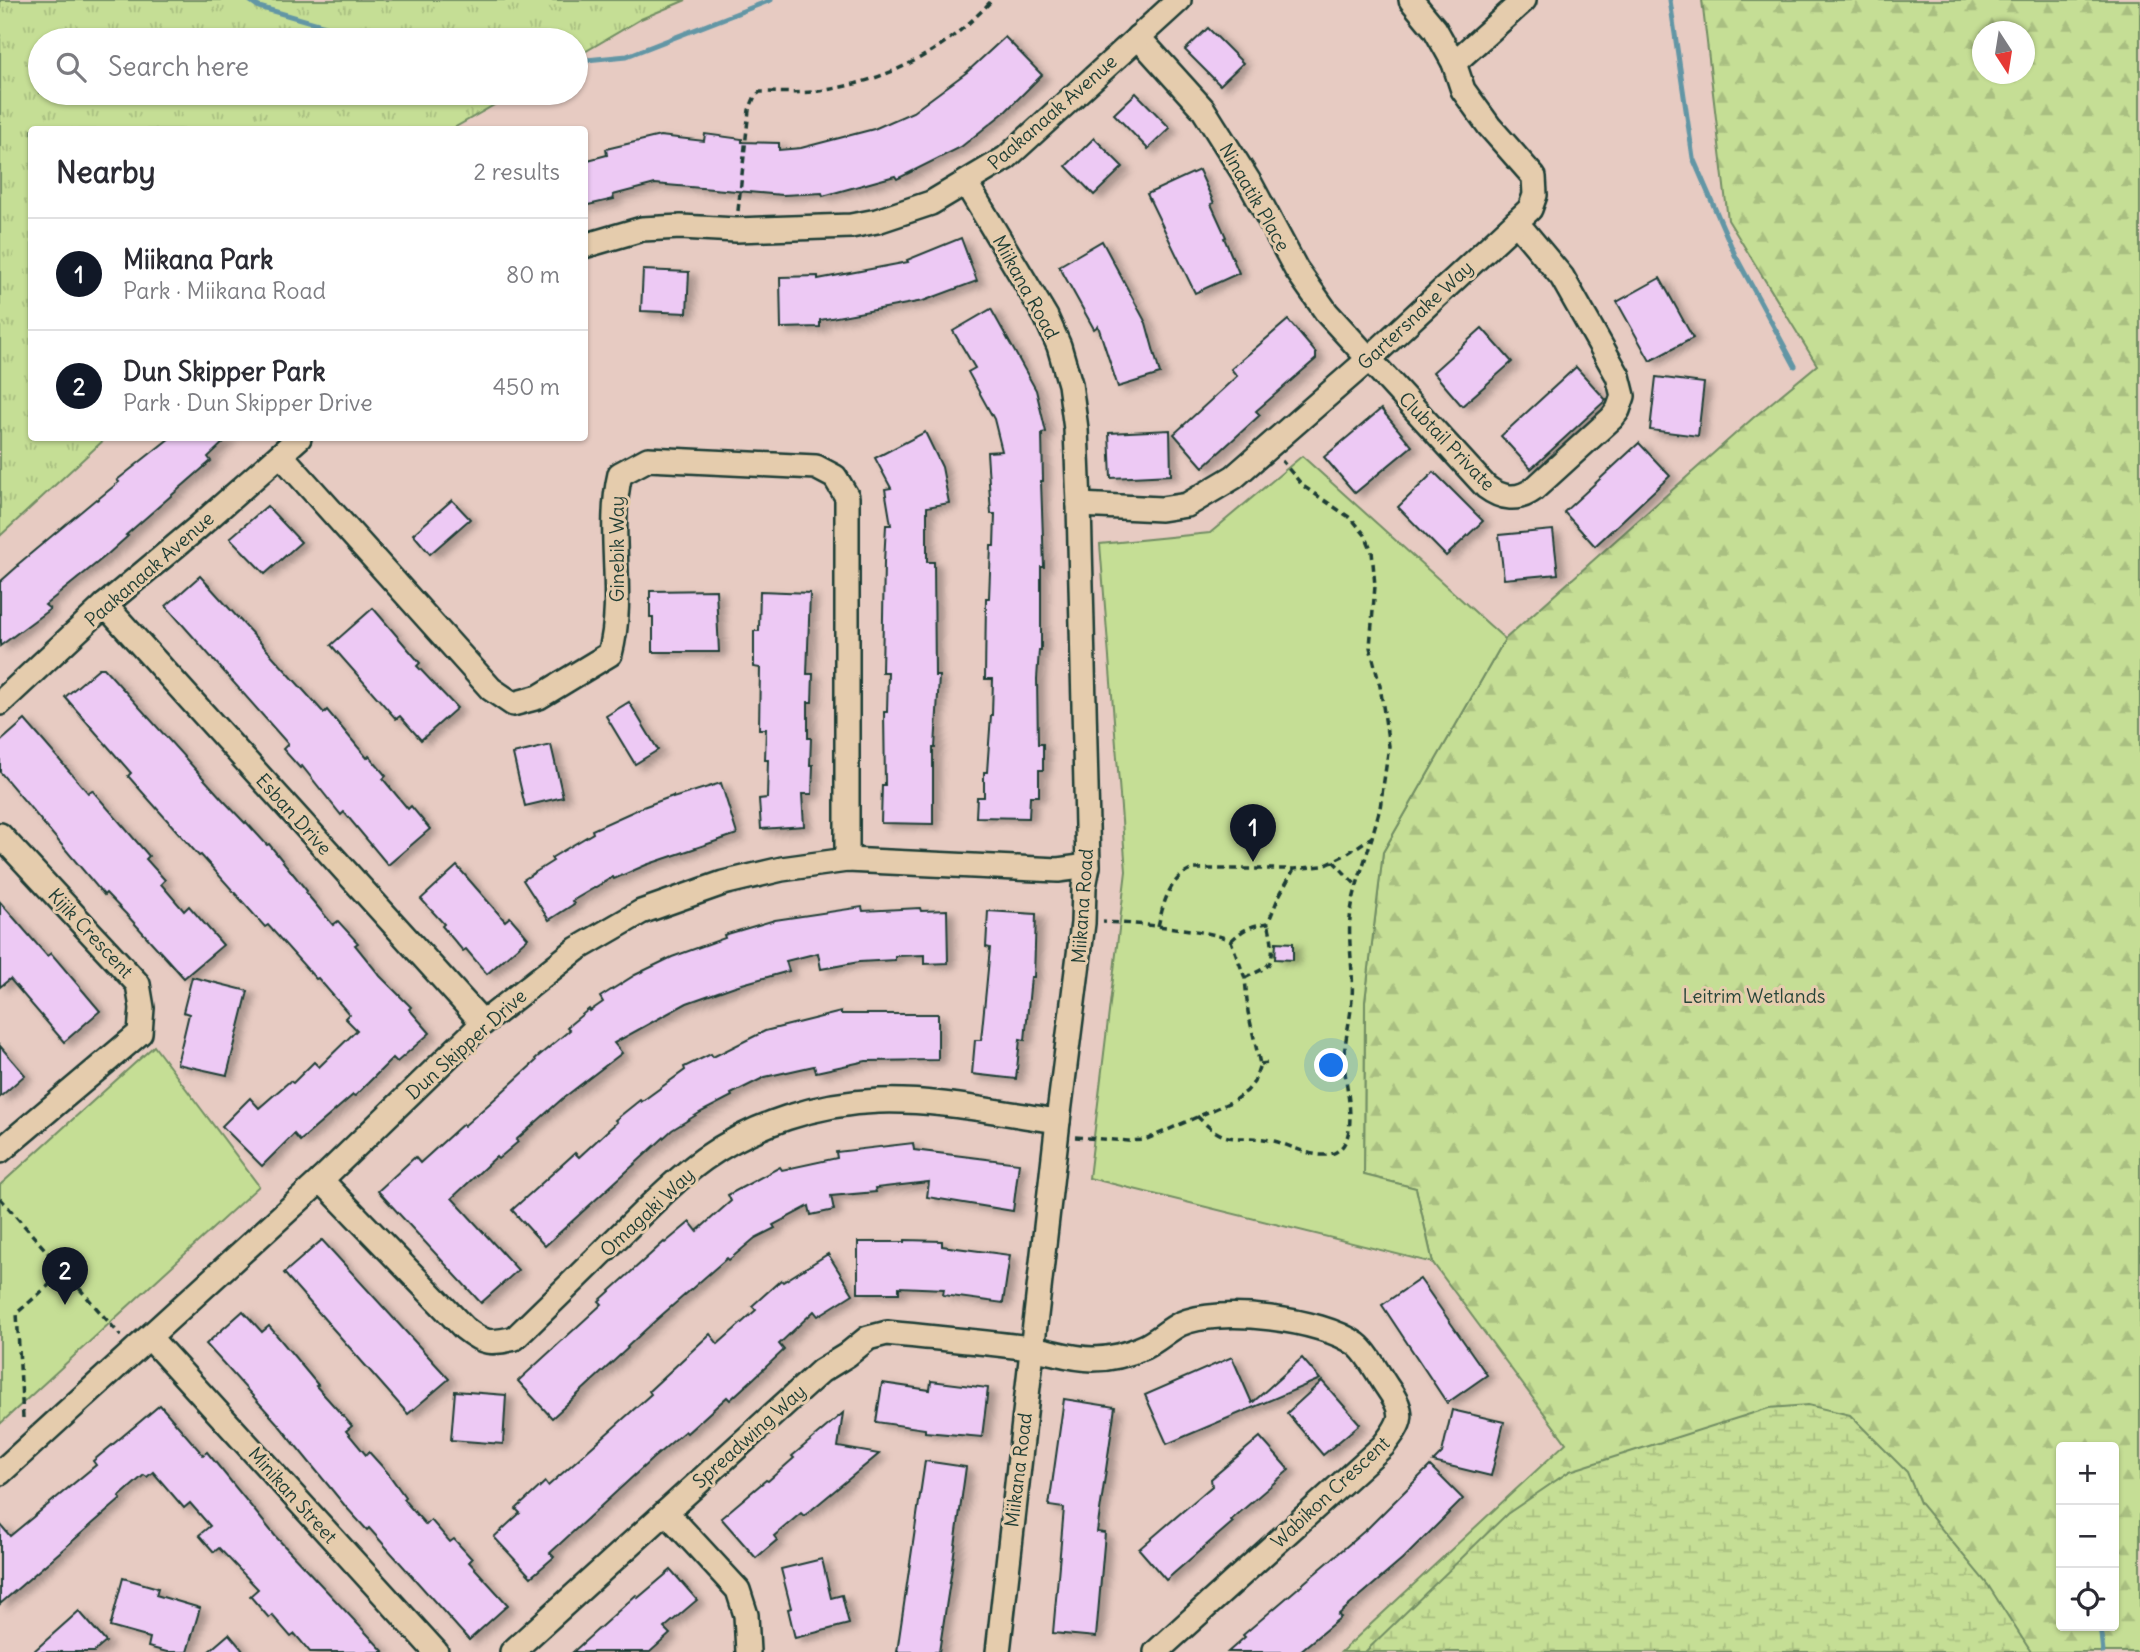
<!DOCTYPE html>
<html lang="en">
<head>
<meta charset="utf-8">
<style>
	body { margin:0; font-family:Delius,sans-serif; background:#f7f7f7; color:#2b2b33 }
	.controls { position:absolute; right:21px; bottom:21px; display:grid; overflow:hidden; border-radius:7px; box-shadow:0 2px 5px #0004 }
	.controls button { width:63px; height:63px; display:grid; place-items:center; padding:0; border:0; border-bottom:2px solid #e1e1e2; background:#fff; color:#2b2b33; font:35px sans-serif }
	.compass { position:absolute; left:1972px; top:21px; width:63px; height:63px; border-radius:50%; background:#fff; box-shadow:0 2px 5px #0004; rotate:168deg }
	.you { position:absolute; left:1332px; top:1066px; width:24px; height:24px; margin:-18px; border:5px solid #fff; border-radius:50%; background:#1a73e8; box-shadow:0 0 0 10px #1a73e833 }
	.badge { display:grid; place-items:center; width:46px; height:46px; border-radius:50%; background:#111827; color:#fff; font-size:23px; font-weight:700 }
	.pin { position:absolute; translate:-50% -58px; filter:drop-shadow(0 2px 4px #0008) }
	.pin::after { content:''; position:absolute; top:37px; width:24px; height:21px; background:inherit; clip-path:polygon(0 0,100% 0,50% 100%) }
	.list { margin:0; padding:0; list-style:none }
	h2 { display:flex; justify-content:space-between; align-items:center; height:91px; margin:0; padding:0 28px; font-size:30px }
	h2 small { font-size:23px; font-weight:400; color:#7c7c81 }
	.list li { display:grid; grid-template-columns:46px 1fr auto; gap:21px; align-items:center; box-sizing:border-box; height:112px; padding:0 28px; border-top:2px solid #e1e1e2 }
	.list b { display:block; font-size:26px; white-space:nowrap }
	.list p { margin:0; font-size:23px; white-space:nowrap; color:#7c7c81 }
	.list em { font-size:23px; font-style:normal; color:#7c7c81 }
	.icon { flex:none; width:38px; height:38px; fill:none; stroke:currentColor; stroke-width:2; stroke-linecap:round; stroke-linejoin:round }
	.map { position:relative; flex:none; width:2140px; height:1652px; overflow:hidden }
	.search { position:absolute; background:#fff; box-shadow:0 2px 5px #0004; left:28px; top:28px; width:560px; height:77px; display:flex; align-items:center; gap:18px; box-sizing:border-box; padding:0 24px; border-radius:38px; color:#7c7c81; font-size:26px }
	.panel { position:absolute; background:#fff; box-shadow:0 2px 5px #0004; left:28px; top:126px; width:560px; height:315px; border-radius:7px }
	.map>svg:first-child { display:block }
	.grass { fill:url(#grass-tufts); stroke:#728e64; stroke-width:2 }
	.forest { fill:url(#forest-firs); stroke:#728e64; stroke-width:2; fill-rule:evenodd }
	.wetland { fill:url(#wetland-marsh); stroke:#728e64; stroke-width:2 }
	.green { fill:#c5de95; stroke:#728e64; stroke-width:2 }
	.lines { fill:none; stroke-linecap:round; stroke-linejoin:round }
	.stream { stroke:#6296a5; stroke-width:5 }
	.building { fill:#edc9f4; stroke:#1f3d34; stroke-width:2; filter:url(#shadow) }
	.minor-casing { stroke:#1f3d34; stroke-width:28 }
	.path { stroke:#1f3d34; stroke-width:3.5; stroke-dasharray:7 5; stroke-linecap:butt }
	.minor { stroke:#e5ccad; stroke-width:23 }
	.labels { text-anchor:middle; stroke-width:6; stroke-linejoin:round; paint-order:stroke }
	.street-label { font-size:19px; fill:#1f3d34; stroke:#e5ccad }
	.park-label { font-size:19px; fill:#274539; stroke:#e5ccad }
</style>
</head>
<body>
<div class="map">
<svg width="2140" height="1652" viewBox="0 0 2140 1652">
	<defs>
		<pattern id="grass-tufts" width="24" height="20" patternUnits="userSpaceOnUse" patternTransform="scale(1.75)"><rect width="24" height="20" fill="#c5de95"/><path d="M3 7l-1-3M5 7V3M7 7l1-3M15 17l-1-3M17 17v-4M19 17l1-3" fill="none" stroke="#a9bf81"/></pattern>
		<pattern id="forest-firs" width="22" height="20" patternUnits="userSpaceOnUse" patternTransform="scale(1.75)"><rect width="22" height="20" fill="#c5de95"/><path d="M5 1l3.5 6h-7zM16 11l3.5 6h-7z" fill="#a9bf81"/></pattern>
		<pattern id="wetland-marsh" width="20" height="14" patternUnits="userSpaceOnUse" patternTransform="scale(1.75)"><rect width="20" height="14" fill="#c5de95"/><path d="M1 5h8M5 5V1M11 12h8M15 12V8" fill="none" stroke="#a9bf81"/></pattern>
		<filter id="shadow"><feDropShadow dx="7" dy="4" stdDeviation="3.5" flood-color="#0004"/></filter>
	</defs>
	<rect width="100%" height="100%" fill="#e7cbc2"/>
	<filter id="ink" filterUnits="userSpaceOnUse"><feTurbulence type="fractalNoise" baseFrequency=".0143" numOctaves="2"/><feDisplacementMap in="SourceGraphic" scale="14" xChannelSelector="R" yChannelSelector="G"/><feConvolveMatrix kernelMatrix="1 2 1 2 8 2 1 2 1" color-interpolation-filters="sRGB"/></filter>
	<g filter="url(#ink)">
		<polygon class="grass" points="0,0 686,0 641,19 576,57 576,40 40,40 40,93 515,93 452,129 32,130 32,438 106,438 0,536"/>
		<path class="forest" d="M1702,0H2140V1652H1341L1566,1443L1433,1263L1416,1188L1364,1175L1365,1001L1383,852L1505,639L1753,418L1817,365L1728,220ZM1982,32H2024V74H1982ZM2061,1447H2114V1626H2061Z"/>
		<polygon class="wetland" points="1808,1405 1850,1415 1907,1472 1920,1503 1988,1585 2031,1652 1365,1652 1507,1514 1570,1471 1769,1408"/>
		<g class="green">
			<polygon points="1302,456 1505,639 1383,852 1365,1001 1364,1175 1416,1188 1433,1263 1089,1178 1126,871 1100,544 1210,533"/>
			<polygon points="154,1046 259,1186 0,1424 0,1185"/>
		</g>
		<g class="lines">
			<g class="stream">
				<polyline points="249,0 259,7 339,30 362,40"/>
				<polyline points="1670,0 1693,158 1735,255 1795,366"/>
				<polyline points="576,61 627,56 771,0"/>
				<polyline points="2100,1626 2103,1652"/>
			</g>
		</g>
		<g class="building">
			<polygon points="1208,28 1243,63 1220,85 1185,50"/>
			<polygon points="1005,37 1042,75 1006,111 961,147 897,179 895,176 823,196 822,193 783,195 655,184 613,195 614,199 584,206 584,161 607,155 606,149 660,136 704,141 705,134 742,139 742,142 779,143 779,150 801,148 874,129 913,112 967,72"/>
			<polygon points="1136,93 1170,128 1148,149 1114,114"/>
			<polygon points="1094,138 1123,167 1094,195 1066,166"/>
			<polygon points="1199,170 1214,203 1211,204 1226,237 1224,238 1239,273 1195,293 1147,194"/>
			<polygon points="961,238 977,281 923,301 820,320 820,327 781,328 780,277 818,276 818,279 908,262 907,260"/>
			<polygon points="1102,241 1146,323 1160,374 1118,387 1098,326 1094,329 1059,266"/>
			<polygon points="643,270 689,272 687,313 641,311"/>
			<polygon points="1660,278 1693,338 1650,361 1617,302"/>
			<polygon points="991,309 1036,390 1046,432 1042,433 1043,481 1041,481 1044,567 1041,567 1041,650 1039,650 1037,679 1038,744 1043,744 1043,770 1039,770 1039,796 1030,796 1029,818 976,817 977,797 984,797 984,772 987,772 991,715 992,715 993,679 985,679 986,598 989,598 991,546 994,546 995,514 991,514 987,452 1002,451 994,419 968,372 975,368 953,331"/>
			<polygon points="1288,320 1316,353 1316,359 1256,411 1260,415 1203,467 1174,434 1237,376 1231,369"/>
			<polygon points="1482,328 1512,362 1462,406 1433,372"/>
			<polygon points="1576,367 1606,400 1531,469 1501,436"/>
			<polygon points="1656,377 1704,383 1698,436 1650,430"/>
			<polygon points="1381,409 1412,446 1355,493 1324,457"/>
			<polygon points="1170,430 1171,475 1111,478 1109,433"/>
			<polygon points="925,432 942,467 949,503 927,507 927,562 934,562 935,676 939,676 935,748 933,748 933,824 881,823 882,785 885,785 884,712 887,712 888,672 882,672 884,562 886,525 891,525 885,489 891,488 875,458"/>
			<polygon points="170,438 228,438 208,457 211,461 126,535 128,536 108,554 45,605 50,609 0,646 0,582 18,566 17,565 96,499 97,500 119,482 117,480"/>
			<polygon points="1639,443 1670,476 1595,546 1564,512"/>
			<polygon points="1434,472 1483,521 1446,556 1398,507"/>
			<polygon points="452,500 470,519 430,554 413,534"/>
			<polygon points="267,506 301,542 265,574 230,538"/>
			<polygon points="1553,530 1558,574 1504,579 1499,535"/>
			<polygon points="200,576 324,713 327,710 367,758 369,756 386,776 383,779 408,809 411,806 430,829 388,865 344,812 341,815 302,766 300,768 283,749 288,744 166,606"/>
			<polygon points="716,590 719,652 653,652 653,617 650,617 650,591"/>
			<polygon points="760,591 810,593 807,674 813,674 812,702 808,702 808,738 811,738 810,765 813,765 812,794 802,794 804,826 761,829 759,799 767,798 768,760 765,760 766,729 759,729 760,668 754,667 754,631 759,631"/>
			<polygon points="373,608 420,663 417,666 457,708 421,740 400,716 396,719 331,645"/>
			<polygon points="99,668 104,668 223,800 245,823 246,822 267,845 269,844 307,891 306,893 333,925 338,921 358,943 355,945 380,976 411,1007 409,1009 430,1033 397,1062 393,1058 355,1096 353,1095 300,1141 294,1134 262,1166 222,1126 250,1098 259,1108 290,1081 293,1083 314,1062 319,1067 357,1030 345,1018 349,1014 318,978 316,979 268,925 265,927 201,855 199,856 128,776 131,773 65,697"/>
			<polygon points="629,702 658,750 635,764 606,716"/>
			<polygon points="25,720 88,793 92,790 149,856 146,859 165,880 161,884 184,911 189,906 223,945 184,978 126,914 106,893 104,895 0,772 0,742"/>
			<polygon points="551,745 563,797 525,806 513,754"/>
			<polygon points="721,783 737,834 646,865 614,879 613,877 572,901 574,904 549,920 523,880 553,861 551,858 593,833 592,830 643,807 673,796 673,798"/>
			<polygon points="457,866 505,921 510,917 528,938 487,974 466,949 463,951 442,926 444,924 421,899"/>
			<polygon points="0,902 47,956 51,953 100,1011 64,1042 10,979 0,987"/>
			<polygon points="862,907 863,911 920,908 921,911 947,910 948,963 924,964 924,955 895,956 895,960 859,962 821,969 818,953 786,961 789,971 735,986 687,1003 614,1043 622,1053 562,1099 516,1140 518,1142 498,1159 496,1157 452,1198 518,1270 481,1303 378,1191 415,1157 420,1163 463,1124 464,1126 489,1104 536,1061 535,1059 570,1030 567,1027 589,1009 590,1011 603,1002 600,997 635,975 672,957 725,938 724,935 775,920"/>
			<polygon points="988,911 1036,914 1034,977 1031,977 1025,1040 1020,1039 1016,1079 972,1074 975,1040 981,1040 986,990 990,948 986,947"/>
			<polygon points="1276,942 1293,943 1293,960 1275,959"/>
			<polygon points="192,977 248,991 227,1075 177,1064 189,1014 183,1012"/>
			<polygon points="841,1012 841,1014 938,1014 938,1060 866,1061 816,1072 814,1066 765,1077 731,1094 732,1096 701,1112 672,1130 545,1246 512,1210 575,1153 579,1157 617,1122 615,1120 640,1100 641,1102 685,1070 684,1067 711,1054 713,1057 765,1031"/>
			<polygon points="0,1046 25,1075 0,1097"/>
			<polygon points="913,1143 914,1150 1019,1163 1013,1211 927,1197 929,1182 875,1188 876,1192 831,1196 834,1210 811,1215 809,1206 773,1225 775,1228 755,1238 729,1260 727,1258 655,1321 627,1347 628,1348 552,1418 518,1381 602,1304 599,1301 664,1242 665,1243 690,1222 697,1231 731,1201 728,1195 780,1167 782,1170 837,1158 836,1152"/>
			<polygon points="322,1240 449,1379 408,1414 284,1273"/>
			<polygon points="905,1240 942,1241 942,1246 1010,1255 1003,1303 943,1295 944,1289 899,1287 899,1293 858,1293 858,1242 905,1242"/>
			<polygon points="828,1254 853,1294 818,1316 814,1311 779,1344 784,1350 752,1380 730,1400 727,1397 687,1433 685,1431 652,1459 550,1553 554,1557 531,1577 494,1537 520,1513 516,1509 545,1482 548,1486 612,1429 651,1394 649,1391 710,1334 718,1344 756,1310 752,1306 781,1280 783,1282"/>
			<polygon points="1420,1279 1487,1375 1447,1403 1382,1305"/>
			<polygon points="243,1311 262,1332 269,1326 318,1385 316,1386 352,1426 346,1431 366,1455 369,1452 387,1472 405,1497 403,1499 426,1525 431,1520 450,1542 454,1539 472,1559 469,1562 508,1605 469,1640 369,1528 367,1530 346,1507 278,1424 206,1344"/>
			<polygon points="1232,1357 1252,1403 1302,1358 1320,1379 1167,1444 1145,1395"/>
			<polygon points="931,1381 988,1388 982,1437 925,1432 925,1429 876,1422 882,1383 930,1390"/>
			<polygon points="1322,1381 1360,1424 1323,1455 1287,1413"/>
			<polygon points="455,1391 506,1395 503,1444 451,1440"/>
			<polygon points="1064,1399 1115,1407 1097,1532 1105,1533 1096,1637 1053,1633 1064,1508 1049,1506"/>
			<polygon points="160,1405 203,1455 207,1452 276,1537 384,1652 310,1652 295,1634 291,1637 272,1615 269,1618 250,1596 258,1589 219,1548 214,1552 199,1535 210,1526 190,1503 184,1508 153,1472 147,1477 144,1475 119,1497 121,1499 0,1604 0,1524 10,1536 96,1465 93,1461"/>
			<polygon points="1452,1410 1504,1422 1491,1476 1433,1462 1442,1453"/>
			<polygon points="843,1413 838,1447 879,1454 804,1516 801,1513 774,1536 777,1540 756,1558 721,1518 766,1480 768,1481 794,1458 792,1456"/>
			<polygon points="1260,1437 1289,1470 1231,1520 1233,1522 1166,1580 1139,1549 1212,1486 1211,1479"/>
			<polygon points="925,1461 966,1467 951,1575 939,1652 897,1652"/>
			<polygon points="1430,1466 1463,1499 1402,1560 1338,1615 1341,1617 1299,1652 1228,1652 1245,1637 1243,1635 1368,1528"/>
			<polygon points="822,1559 831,1598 842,1595 849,1624 795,1638 788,1609 791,1608 781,1569"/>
			<polygon points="671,1570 697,1600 664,1628 670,1634 650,1652 573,1652 636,1595 638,1598"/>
			<polygon points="123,1578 158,1588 156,1595 200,1608 187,1652 167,1652 148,1647 150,1638 110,1627"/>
			<polygon points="79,1611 106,1642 94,1652 33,1652"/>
			<polygon points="229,1634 244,1652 208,1652"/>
		</g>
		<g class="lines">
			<g class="minor-casing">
				<g id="minor">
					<path d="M1138,37L1203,109L1251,185L1296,269L1327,313L1486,487C1502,499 1518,501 1534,489L1612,418L1618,410L1623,396L1618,376L1562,277L1516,222"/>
					<polyline points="1454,63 1524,0"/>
					<polyline points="966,183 1046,317 1059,346 1070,384 1076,429 1079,505 1088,866 1084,887 1083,923 1058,1121 998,1652"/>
					<polyline points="584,246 642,229 681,227 736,230 851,226 877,221 931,203 1006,158 1179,0"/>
					<path d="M281,455L491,689L513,704L539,697L610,654C626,595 606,533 620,474L648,459L816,467L835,477L847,497V860"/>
					<polyline points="1079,505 1161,509 1187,505 1234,477 1369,359 1530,209 1535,195 1534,177 1489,126 1463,90 1454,63 1435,29 1411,0"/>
					<polyline points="105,605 483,1023"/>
					<polyline points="0,703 105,605 196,529 299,438"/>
					<polyline points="0,835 138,984 142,1008 140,1033 0,1151"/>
					<path d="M321,1180L464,1328C484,1344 490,1344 515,1338C548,1306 581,1274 614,1241C643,1213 671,1183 704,1159C753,1124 818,1103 879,1101C938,1099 999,1113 1058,1121"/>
					<polyline points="150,1338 436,1652"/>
					<polyline points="0,1473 321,1180 483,1023 577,949 641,912 723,883 782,869 847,860 1058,870 1088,866"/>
					<polyline points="666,1512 738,1590 746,1615 748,1652"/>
					<path d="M512,1652L821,1371L847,1355L868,1338L887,1333C935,1338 983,1342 1030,1348C1051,1351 1071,1359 1093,1359C1110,1359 1129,1354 1144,1347C1157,1341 1168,1330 1180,1324C1220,1306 1321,1319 1356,1344C1368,1353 1378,1374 1387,1387C1406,1414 1403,1421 1383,1446L1156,1652"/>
				</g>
			</g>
			<g class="path">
				<path d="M738,211L749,110L755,96L760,92C780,92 800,94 819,91C888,81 945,52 992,0"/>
				<polyline points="1333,861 1356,885"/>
				<path d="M1158,926C1164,903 1168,879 1193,869H1294L1322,866L1345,855L1372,837L1380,808L1389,746L1380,686L1370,647L1375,586L1372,551L1365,535L1352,519L1303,486L1282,461"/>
				<path d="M1231,941C1243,929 1252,925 1268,923L1279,896L1294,869"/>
				<path d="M1245,978C1252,974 1260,971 1266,967C1277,959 1271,934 1268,923"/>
				<polyline points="1260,1064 1271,1063"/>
				<path d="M1197,1116C1230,1150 1236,1132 1274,1141C1292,1145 1323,1165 1340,1149C1359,1131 1345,1085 1344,1062C1344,1040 1351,1020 1352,998C1354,972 1348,945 1350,919C1353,890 1364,865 1372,837"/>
				<path d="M1075,1137L1128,1141L1145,1140L1233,1101L1247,1091L1254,1082L1260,1064L1248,1012L1245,978L1231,941C1213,929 1128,923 1103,922"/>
				<polyline points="0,1198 121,1336"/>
				<polyline points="23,1418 17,1313 65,1271"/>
			</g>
			<use href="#minor" class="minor"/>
		</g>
	</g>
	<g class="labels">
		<g class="street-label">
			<text transform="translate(1052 112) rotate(-41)" y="7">Paakanaak Avenue</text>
			<text transform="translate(1255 197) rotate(60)" y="7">Ninaatik Place</text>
			<text transform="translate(1026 287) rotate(61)" y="7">Miikana Road</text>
			<text transform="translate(1415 315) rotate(-43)" y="7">Gartersnake Way</text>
			<text transform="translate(1447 441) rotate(46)" y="7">Clubtail Private</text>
			<text transform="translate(617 549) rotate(-90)" y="7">Ginebik Way</text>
			<text transform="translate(149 569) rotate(-41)" y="7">Paakanaak Avenue</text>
			<text transform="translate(294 814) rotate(48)" y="7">Esban Drive</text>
			<text transform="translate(1082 906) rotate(-86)" y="7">Miikana Road</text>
			<text transform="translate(91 933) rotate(47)" y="7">Kijik Crescent</text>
			<text transform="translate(466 1044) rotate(-42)" y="7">Dun Skipper Drive</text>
			<text transform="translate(647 1212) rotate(-43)" y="7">Omagaki Way</text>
			<text transform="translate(749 1436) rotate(-42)" y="7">Spreadwing Way</text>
			<text transform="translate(1018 1470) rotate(-83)" y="7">Miikana Road</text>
			<text transform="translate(1330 1492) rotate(-43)" y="7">Wabikon Crescent</text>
			<text transform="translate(293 1495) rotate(48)" y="7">Minikan Street</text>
		</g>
		<g class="park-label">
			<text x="1754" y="1003">Leitrim Wetlands</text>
		</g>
	</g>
</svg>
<div class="controls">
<button>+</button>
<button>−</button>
<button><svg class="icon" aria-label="locate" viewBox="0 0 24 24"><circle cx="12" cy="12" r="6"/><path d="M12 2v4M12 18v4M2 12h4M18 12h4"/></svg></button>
</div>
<svg class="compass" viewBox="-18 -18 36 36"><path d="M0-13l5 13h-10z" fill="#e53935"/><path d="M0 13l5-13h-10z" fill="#7c7c81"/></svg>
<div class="you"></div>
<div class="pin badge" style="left:1253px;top:862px">1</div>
<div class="pin badge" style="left:65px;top:1305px">2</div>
<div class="search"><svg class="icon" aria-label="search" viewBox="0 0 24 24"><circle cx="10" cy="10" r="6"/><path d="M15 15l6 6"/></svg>Search here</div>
<section class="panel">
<h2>Nearby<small>2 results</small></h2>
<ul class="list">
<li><span class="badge">1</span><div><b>Miikana Park</b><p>Park · Miikana Road</p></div><em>80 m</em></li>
<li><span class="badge">2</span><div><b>Dun Skipper Park</b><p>Park · Dun Skipper Drive</p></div><em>450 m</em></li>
</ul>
</section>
</div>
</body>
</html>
